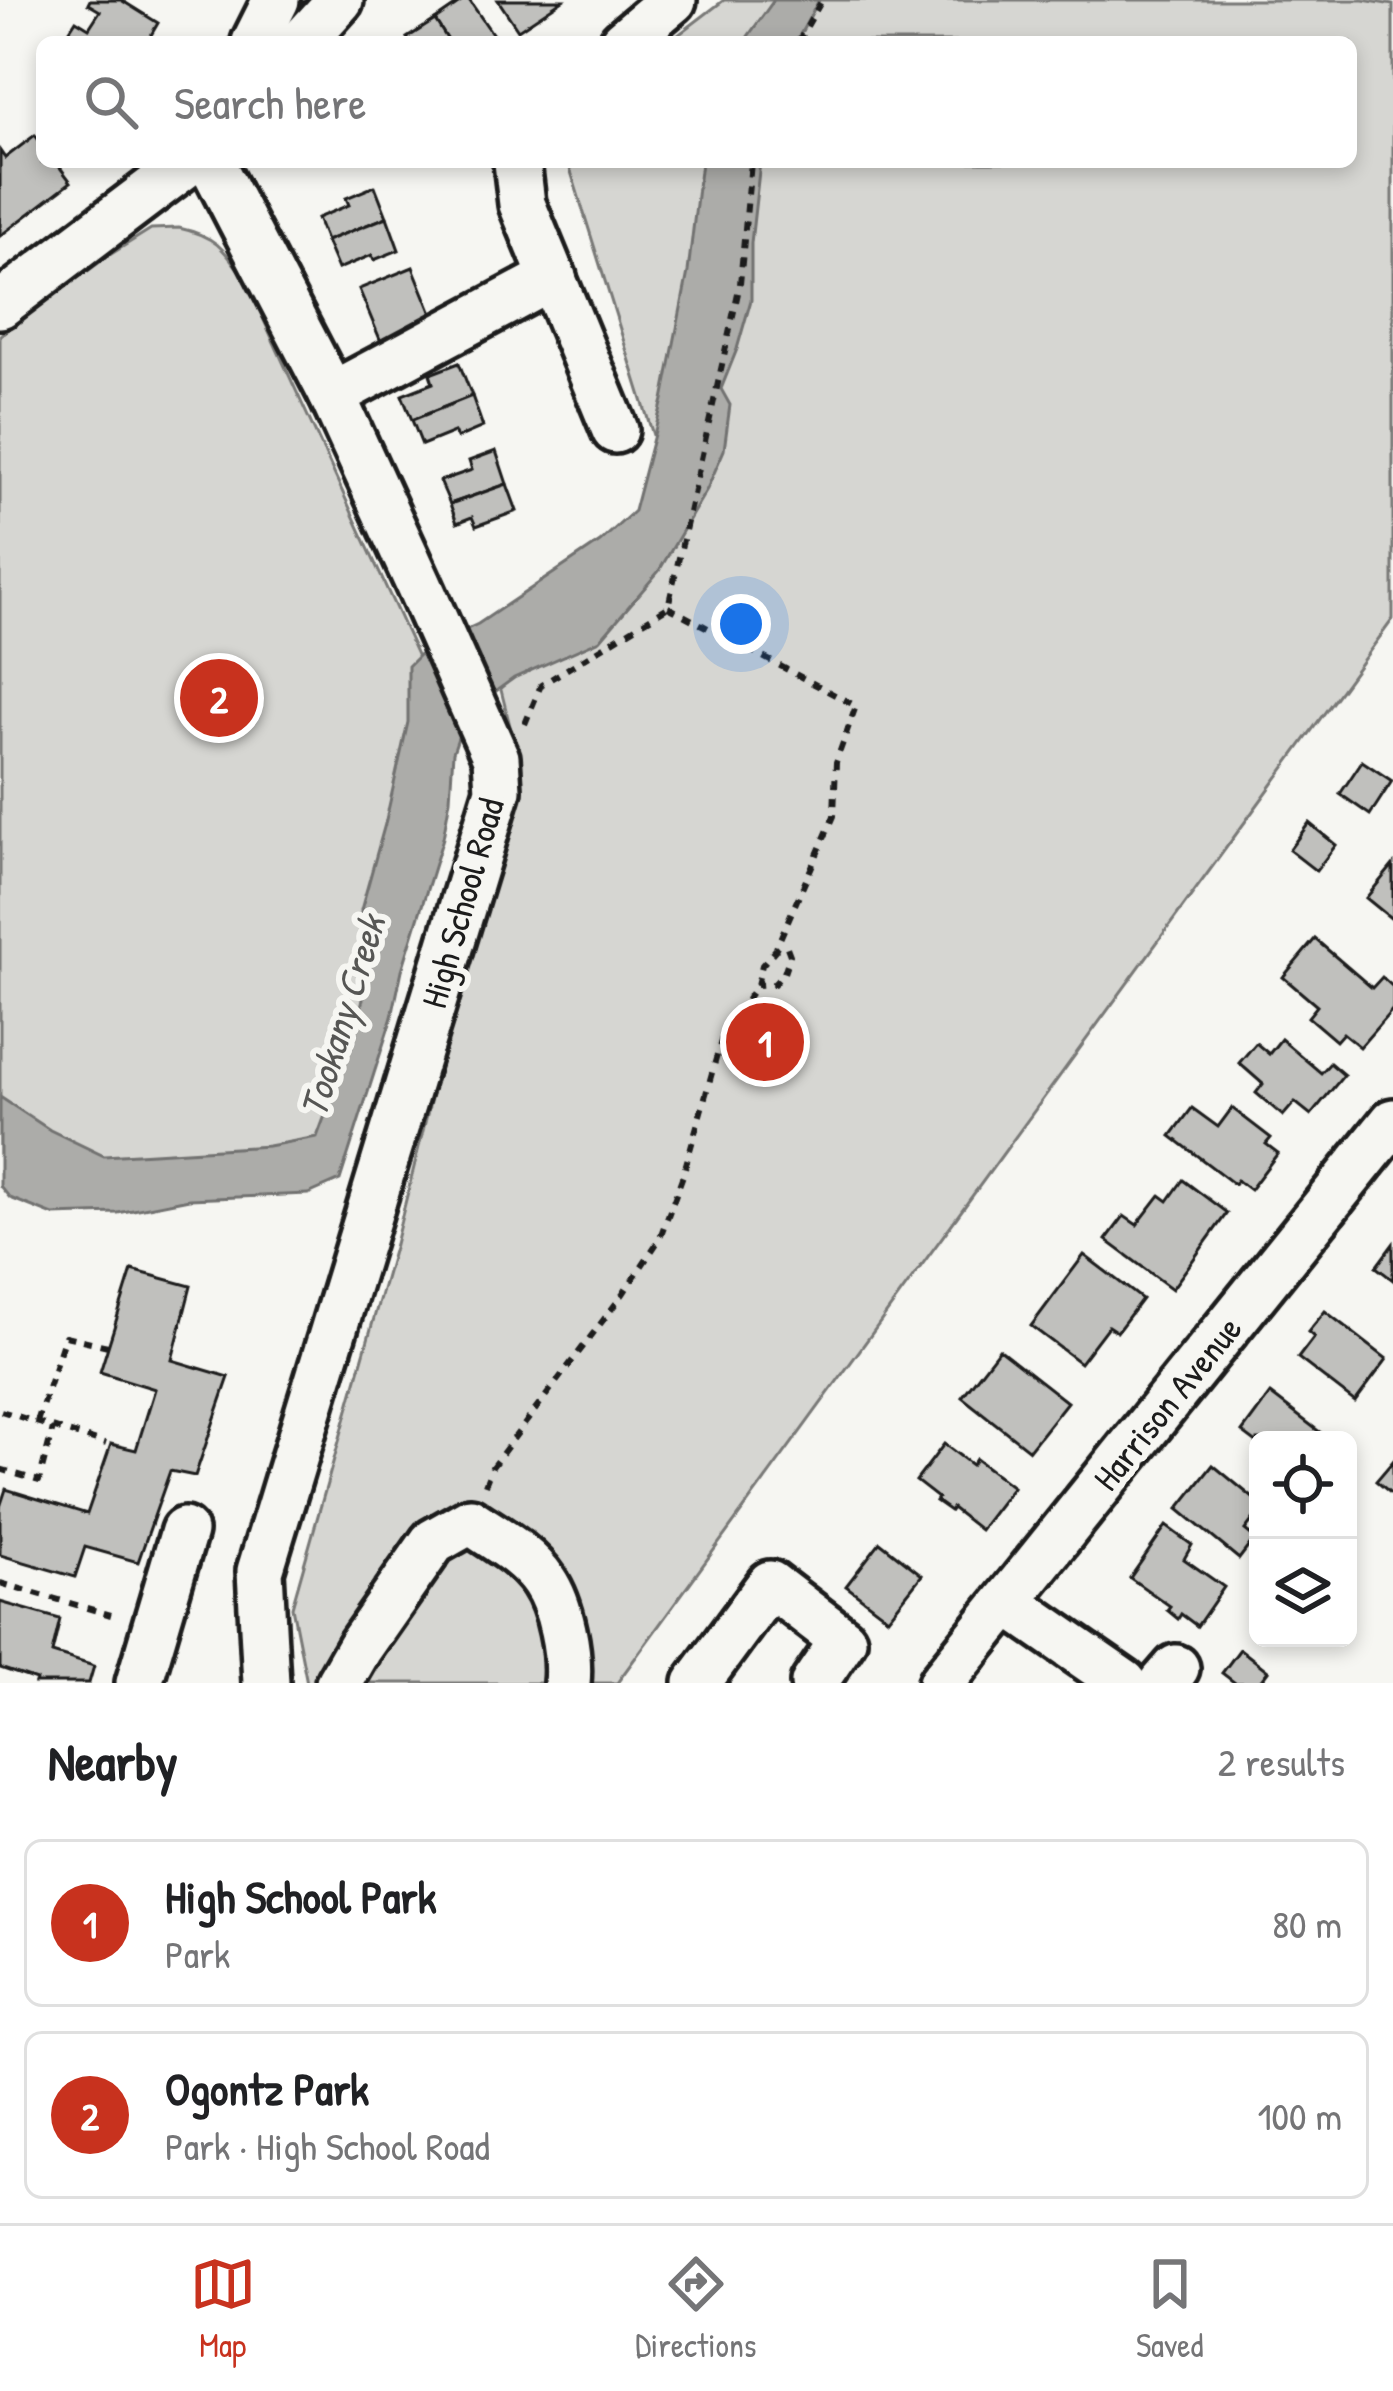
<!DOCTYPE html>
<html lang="en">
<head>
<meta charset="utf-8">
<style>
	body { margin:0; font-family:"Patrick Hand",sans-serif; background:#f2f2f2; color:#202124 }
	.controls { position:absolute; right:36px; bottom:36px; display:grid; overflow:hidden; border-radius:18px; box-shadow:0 6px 18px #0003 }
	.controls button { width:108px; height:108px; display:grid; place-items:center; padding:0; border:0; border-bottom:3px solid #e0e0e0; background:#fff; color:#202124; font:60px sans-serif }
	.you { position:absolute; left:741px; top:624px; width:42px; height:42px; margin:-30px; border:9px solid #fff; border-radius:50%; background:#1a73e8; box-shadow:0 0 0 18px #1a73e833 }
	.badge { display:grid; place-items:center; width:78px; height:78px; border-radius:50%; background:#c8321e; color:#fff; font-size:39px; font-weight:700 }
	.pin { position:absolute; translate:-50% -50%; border:6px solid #fff; box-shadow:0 3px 12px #0006 }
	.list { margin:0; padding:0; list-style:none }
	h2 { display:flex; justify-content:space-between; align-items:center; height:156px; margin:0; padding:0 48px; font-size:51px }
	h2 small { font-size:39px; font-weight:400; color:#757577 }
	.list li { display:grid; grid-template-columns:78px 1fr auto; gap:36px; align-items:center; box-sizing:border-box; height:168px; margin:0 24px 24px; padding:0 24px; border:3px solid #e0e0e0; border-radius:18px }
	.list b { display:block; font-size:45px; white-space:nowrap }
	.list p { margin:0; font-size:39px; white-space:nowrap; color:#757577 }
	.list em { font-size:39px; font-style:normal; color:#757577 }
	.icon { flex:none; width:66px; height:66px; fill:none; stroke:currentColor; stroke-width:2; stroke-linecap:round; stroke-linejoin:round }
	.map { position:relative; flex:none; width:1393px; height:1683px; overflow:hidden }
	.search { position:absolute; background:#fff; box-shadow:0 6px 18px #0003; left:36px; right:36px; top:36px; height:132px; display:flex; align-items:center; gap:30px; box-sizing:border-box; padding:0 42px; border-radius:18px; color:#757577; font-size:45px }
	.sheet { height:540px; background:#fff }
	nav { display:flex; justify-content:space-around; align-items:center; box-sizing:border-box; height:168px; border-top:3px solid #e0e0e0; background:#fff; font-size:33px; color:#757577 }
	nav a { display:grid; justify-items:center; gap:6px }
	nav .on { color:#c8321e }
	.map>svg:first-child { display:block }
	.green { fill:#d6d6d2; stroke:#797977; stroke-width:3 }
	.water { fill:#acaca9; stroke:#727271; stroke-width:3 }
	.building { fill:#c0c0bd; stroke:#1c1c1c; stroke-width:3 }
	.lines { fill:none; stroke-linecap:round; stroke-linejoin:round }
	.minor-casing { stroke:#1c1c1c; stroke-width:54 }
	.path { stroke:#1c1c1c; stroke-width:6; stroke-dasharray:9 9; stroke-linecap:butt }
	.minor { stroke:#f6f6f2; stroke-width:45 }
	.labels { text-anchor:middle; stroke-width:12; stroke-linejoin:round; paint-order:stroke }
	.street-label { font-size:36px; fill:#1c1c1c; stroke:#f6f6f2 }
	.water-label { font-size:39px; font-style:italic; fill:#565654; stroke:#f6f6f2 }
</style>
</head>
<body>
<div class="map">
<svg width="1393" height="1683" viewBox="0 0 1393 1683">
	<rect width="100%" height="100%" fill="#f6f6f2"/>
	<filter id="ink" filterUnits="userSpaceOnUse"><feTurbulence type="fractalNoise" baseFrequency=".00833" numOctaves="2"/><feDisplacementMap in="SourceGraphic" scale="24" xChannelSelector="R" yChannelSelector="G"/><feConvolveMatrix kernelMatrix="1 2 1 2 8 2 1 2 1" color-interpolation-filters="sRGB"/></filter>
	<g filter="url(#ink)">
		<g class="green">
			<polygon points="724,0 1363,0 1393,5 1393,619 617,1683 307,1683 292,1607 395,1244 495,839 519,762 497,674 666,477 568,162 1351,162 1351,42 669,42"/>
			<path d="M179,228C216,236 224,249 245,279L456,740L328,1165L0,1153V335L108,256L151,229Z"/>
		</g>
		<g class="water">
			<polygon points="774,0 819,0 796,42 744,42"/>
			<polygon points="701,162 760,162 751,243 751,300 737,349 721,389 730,405 724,450 707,489 659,571 600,640 514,678 467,712 453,752 450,799 443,838 402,970 392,1017 340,1180 308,1194 189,1199 118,1213 53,1215 10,1198 0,1186 0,1097 50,1130 104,1156 268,1146 317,1137 330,1102 338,1045 357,1022 365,991 361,910 385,824 408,722 408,666 426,648 478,624 600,542 634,511 663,400 688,272"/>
		</g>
		<g class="building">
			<polygon points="90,0 121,0 158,23 147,42 62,42 76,20 89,28 100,11 88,4"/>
			<polygon points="464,0 469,0 498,42 449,42 435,20"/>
			<polygon points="498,0 563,0 518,30"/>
			<polygon points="435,20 449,42 410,42 407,38"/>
			<polygon points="35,135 42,144 42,162 56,162 71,182 0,236 0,151 5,158"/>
			<polygon points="375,186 387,217 326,241 317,218 349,205 346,198"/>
			<polygon points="387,217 399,250 374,260 372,255 338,269 326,241"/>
			<polygon points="413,267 435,321 382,344 359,289"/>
			<polygon points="459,363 472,396 412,420 402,395 433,383 430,374"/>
			<polygon points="472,396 483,427 457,438 454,432 422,445 412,420"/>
			<polygon points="496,451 507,484 450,504 440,481 472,470 469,461"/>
			<polygon points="507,484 517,511 476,526 472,517 457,523 450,504"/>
			<polygon points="1362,761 1392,781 1370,815 1340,794"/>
			<polygon points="1309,823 1336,845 1316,871 1289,850"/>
			<polygon points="1393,865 1393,920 1366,898"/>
			<polygon points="1315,939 1372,988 1382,977 1393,987 1393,1009 1360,1047 1343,1033 1336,1041 1308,1017 1317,1006 1283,977"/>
			<polygon points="1281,1039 1321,1073 1330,1063 1344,1075 1311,1115 1295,1102 1283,1116 1256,1093 1263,1084 1239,1063 1256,1043 1269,1054"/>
			<polygon points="1192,1108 1218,1127 1232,1108 1271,1138 1266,1144 1278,1153 1250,1190 1237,1180 1234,1184 1171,1136"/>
			<polygon points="1183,1180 1227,1213 1172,1289 1106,1240 1124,1216 1137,1225 1160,1195 1168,1201"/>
			<polygon points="1393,1244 1393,1280 1376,1267"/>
			<polygon points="1084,1255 1142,1299 1117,1332 1108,1326 1080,1363 1031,1326"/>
			<polygon points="132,1270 191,1286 172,1360 229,1377 195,1476 170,1471 138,1562 85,1547 75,1577 0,1555 0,1507 6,1489 87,1514 111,1444 136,1450 155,1389 100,1372"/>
			<polygon points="1325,1311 1387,1359 1355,1402 1298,1358 1314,1337 1308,1332"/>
			<polygon points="999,1349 1067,1402 1029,1450 962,1397"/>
			<polygon points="1270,1394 1321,1433 1315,1440 1258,1440 1258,1444 1242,1432"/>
			<polygon points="944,1444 972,1465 976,1459 1013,1487 980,1530 952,1508 950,1511 936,1501 938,1498 916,1481"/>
			<polygon points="1393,1461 1393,1495 1376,1481"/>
			<polygon points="1213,1465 1258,1502 1258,1513 1245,1530 1255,1538 1239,1559 1178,1509"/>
			<polygon points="1166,1526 1192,1545 1184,1559 1224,1587 1197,1626 1181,1614 1178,1619 1167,1610 1170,1606 1130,1578"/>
			<polygon points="880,1542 922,1575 888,1618 846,1586"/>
			<polygon points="0,1602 60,1619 52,1653 94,1666 89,1683 35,1683 36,1680 0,1668"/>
			<polygon points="1240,1649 1268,1671 1259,1683 1235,1683 1222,1673"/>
		</g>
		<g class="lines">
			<g class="minor-casing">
				<g id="minor">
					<polyline points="255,42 276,0"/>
					<polyline points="302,42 340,0"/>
					<polyline points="623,42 673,0"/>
					<polyline points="211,162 332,395 419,585 496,758 498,790 260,1571 266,1683"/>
					<polyline points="517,162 522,204 615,430"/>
					<polyline points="0,305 189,162"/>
					<polyline points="332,395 553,277"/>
					<polyline points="1007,1602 1124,1683"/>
					<polyline points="139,1683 184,1531"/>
					<path d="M339,1683L359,1648L433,1542L470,1521C495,1538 527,1555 544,1581C561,1606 570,1654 567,1683"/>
					<polyline points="697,1683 770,1584 843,1640 814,1683"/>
					<polyline points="941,1683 1393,1122"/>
					<polyline points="1163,1683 1176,1668"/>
				</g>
			</g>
			<g class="path">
				<polyline points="798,42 822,0"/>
				<polyline points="668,607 856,706 836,762 834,816 776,948"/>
				<polyline points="525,724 541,685 668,607 740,284 751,162"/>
				<polyline points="1,1411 106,1444"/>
				<polyline points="37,1422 65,1336 108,1346"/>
				<polyline points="0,1469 39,1481 53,1428"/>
				<polyline points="485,1485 492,1467 623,1294 659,1240 683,1175 723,1034 757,985 762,965 776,949 787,947 790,955 784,973 774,984 757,985"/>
				<polyline points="0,1583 111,1615"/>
			</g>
			<use href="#minor" class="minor"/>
		</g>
	</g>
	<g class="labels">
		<g class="street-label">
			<text transform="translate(462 903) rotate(-74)" y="13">High School Road</text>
			<text transform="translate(1167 1403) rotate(-51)" y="13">Harrison Avenue</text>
		</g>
		<g class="water-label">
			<text transform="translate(342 1016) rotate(-73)" y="14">Tookany Creek</text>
		</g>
	</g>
</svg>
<div class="controls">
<button><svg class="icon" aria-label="locate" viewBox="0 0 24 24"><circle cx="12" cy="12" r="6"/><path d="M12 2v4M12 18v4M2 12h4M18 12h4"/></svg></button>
<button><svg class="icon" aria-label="layers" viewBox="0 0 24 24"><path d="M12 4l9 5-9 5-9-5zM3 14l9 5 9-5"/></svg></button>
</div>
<div class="you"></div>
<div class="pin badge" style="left:765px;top:1042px">1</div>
<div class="pin badge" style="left:219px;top:698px">2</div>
<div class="search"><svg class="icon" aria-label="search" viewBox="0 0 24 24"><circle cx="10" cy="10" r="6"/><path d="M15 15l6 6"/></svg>Search here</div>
</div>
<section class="sheet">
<h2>Nearby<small>2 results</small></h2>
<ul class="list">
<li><span class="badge">1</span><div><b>High School Park</b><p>Park</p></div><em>80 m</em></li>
<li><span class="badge">2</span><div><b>Ogontz Park</b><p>Park · High School Road</p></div><em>100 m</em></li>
</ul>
</section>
<nav>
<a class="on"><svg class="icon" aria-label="map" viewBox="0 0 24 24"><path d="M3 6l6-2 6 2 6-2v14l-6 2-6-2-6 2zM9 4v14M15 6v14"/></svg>Map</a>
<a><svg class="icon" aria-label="directions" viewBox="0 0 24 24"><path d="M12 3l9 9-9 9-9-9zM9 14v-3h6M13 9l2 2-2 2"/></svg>Directions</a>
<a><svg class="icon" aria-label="saved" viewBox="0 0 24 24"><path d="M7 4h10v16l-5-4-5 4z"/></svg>Saved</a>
</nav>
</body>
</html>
